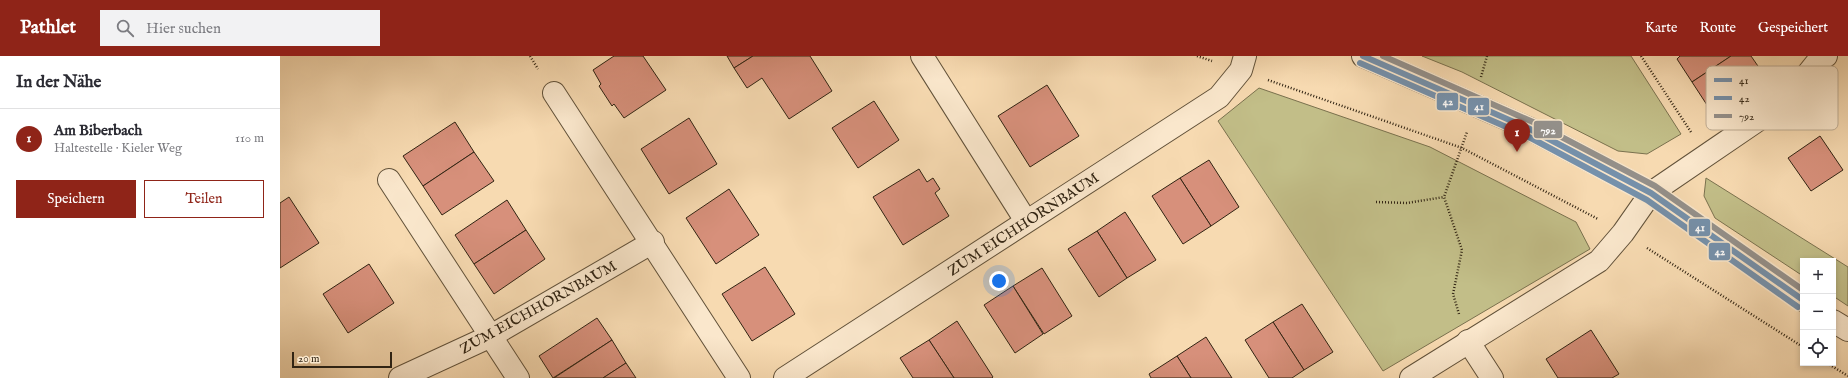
<!DOCTYPE html>
<html lang="de">
<head>
<meta charset="utf-8">
<style>
	body { margin:0; font-family:"IM FELL English",serif; background:#f2f2f3; color:#2b2b33 }
	.controls { position:absolute; right:12px; bottom:12px; display:grid; overflow:hidden; border-radius:0px; box-shadow:0 2px 6px #0003 }
	.controls button { width:36px; height:36px; display:grid; place-items:center; padding:0; border:0; border-bottom:1px solid #e1e1e2; background:#fff; color:#2b2b33; font:20px sans-serif }
	.scale { position:absolute; left:12px; bottom:10px; width:100px; box-sizing:border-box; padding-left:4px; border:2px solid #312413; border-top:0; font-size:11px; line-height:14px; white-space:nowrap; color:#312413; -webkit-text-stroke:3px #fae7cc; paint-order:stroke }
	.you { position:absolute; left:719px; top:225px; width:14px; height:14px; margin:-10px; border:3px solid #fff; border-radius:50%; background:#1a73e8; box-shadow:0 0 0 6px #1a73e833 }
	.badge { display:grid; place-items:center; width:26px; height:26px; border-radius:50%; background:#8f2418; color:#fff; font-size:13px; font-weight:700 }
	.pin { position:absolute; translate:-50% -33px; filter:drop-shadow(0 1px 2px #0008) }
	.pin::after { content:''; position:absolute; top:21px; width:14px; height:12px; background:inherit; clip-path:polygon(0 0,100% 0,50% 100%) }
	.list { margin:0; padding:0; list-style:none }
	h2 { display:flex; justify-content:space-between; align-items:center; height:52px; margin:0; padding:0 16px; font-size:17px }
	h2 small { font-size:13px; font-weight:400; color:#7c7c81 }
	.list li { display:grid; grid-template-columns:26px 1fr auto; gap:12px; align-items:center; box-sizing:border-box; height:60px; padding:0 16px; border-top:1px solid #e1e1e2 }
	.list b { display:block; font-size:15px; white-space:nowrap }
	.list p { margin:0; font-size:13px; white-space:nowrap; color:#7c7c81 }
	.list em { font-size:13px; font-style:normal; color:#7c7c81 }
	.actions { display:flex; gap:8px; padding:12px 16px }
	.actions a { flex:1; padding:9px 0; border:1px solid #8f2418; border-radius:0px; text-align:center; font-size:14px; color:#8f2418 }
	.actions .main { background:#8f2418; color:#fff }
	.icon { flex:none; width:22px; height:22px; fill:none; stroke:currentColor; stroke-width:2; stroke-linecap:round; stroke-linejoin:round }
	.map { position:relative; flex:none; width:1568px; height:322px; overflow:hidden }
	header { display:flex; align-items:center; gap:24px; box-sizing:border-box; height:56px; padding:0 20px; background:#8f2418; color:#fff }
	header strong { font-size:19px }
	nav { display:flex; gap:22px; margin-inline-start:auto; font-size:14px }
	.search { width:280px; height:36px; background:#f2f2f3; display:flex; align-items:center; gap:10px; box-sizing:border-box; padding:0 14px; border-radius:0px; color:#7c7c81; font-size:15px }
	main { display:flex }
	aside { flex:1; background:#fff }
	.map>svg:first-child { display:block }
	.green { fill:#c2be88; stroke:#7a714e }
	.building { fill:#d7907b; stroke:#312413 }
	.lines { fill:none; stroke-linecap:round; stroke-linejoin:round }
	.minor-casing { stroke:#62523a; stroke-width:24 }
	.path { stroke:#312413; stroke-width:2.5; stroke-dasharray:1 2; stroke-linecap:butt }
	.minor { stroke:#fae7cc; stroke-width:22 }
	.bus-1-casing { stroke:#fae7cc; stroke-width:9 }
	.bus-2-casing { stroke:#fae7cc; stroke-width:9 }
	.bus-3-casing { stroke:#fae7cc; stroke-width:9 }
	.bus-1 { stroke:#7591ac; stroke-width:6 }
	.bus-2 { stroke:#7591ac; stroke-width:6 }
	.bus-3 { stroke:#94908b; stroke-width:6 }
	.labels { text-anchor:middle; stroke-width:3.5; stroke-linejoin:round; paint-order:stroke }
	.street-label { font-size:15px; fill:#312413; stroke:#fae7cc }
	.key { fill:#fae7cc; stroke:#beac94; stroke-width:1 }
	.key-label { font-size:11px; fill:#312413 }
	.line-badge { stroke:#fae7cc; stroke-width:1.5 }
	.badge-label { font-size:11px; text-anchor:middle; font-weight:bold; fill:#fff }
</style>
</head>
<body>
<header>
<strong>Pathlet</strong>
<div class="search"><svg class="icon" aria-label="search" viewBox="0 0 24 24"><circle cx="10" cy="10" r="6"/><path d="M15 15l6 6"/></svg>Hier suchen</div>
<nav><a>Karte</a><a>Route</a><a>Gespeichert</a></nav>
</header>
<main>
<aside>
<h2>In der Nähe<small></small></h2>
<ul class="list">
<li><span class="badge">1</span><div><b>Am Biberbach</b><p>Haltestelle · Kieler Weg</p></div><em>110 m</em></li>
</ul>
<div class="actions"><a class="main">Speichern</a><a>Teilen</a></div>
</aside>
<div class="map">
<svg width="1568" height="322" viewBox="0 0 1568 322">
	<rect width="100%" height="100%" fill="#f7dab1"/>
	<filter id="stains"><feTurbulence type="fractalNoise" baseFrequency=".005" numOctaves="4"/><feColorMatrix values="0 0 0 0 .2 0 0 0 0 .09 0 0 0 0 .02 0 0 0 .5 -.17"/></filter>
	<radialGradient id="worn" r=".72"><stop offset=".6" stop-color="#630" stop-opacity="0"/><stop offset="1" stop-color="#630" stop-opacity=".3"/></radialGradient>
	<g class="green">
		<polygon points="1142,0 1351,0 1401,78 1367,98 1338,95 1182,16"/>
		<polygon points="979,32 1150,91 1296,166 1310,193 1103,315 938,65"/>
		<polygon points="1426,122 1568,211 1568,250 1553,240 1553,205 1523,205 1523,220 1435,162 1424,140"/>
	</g>
	<g class="building">
		<polygon points="334,0 363,0 386,34 344,62 334,48 332,50 319,30 321,28 313,14"/>
		<polygon points="447,0 473,0 454,12"/>
		<polygon points="473,0 530,0 552,35 509,63 482,22 467,32 454,12"/>
		<polygon points="1451,0 1412,26 1397,3 1400,0"/>
		<polygon points="1451,0 1471,0 1480,13 1427,49 1412,26"/>
		<polygon points="767,29 799,80 750,111 718,60"/>
		<polygon points="594,45 619,84 578,112 552,72"/>
		<polygon points="409,62 437,108 389,138 361,93"/>
		<polygon points="175,66 194,96 143,130 123,100"/>
		<polygon points="1540,80 1563,114 1531,135 1508,102"/>
		<polygon points="194,96 214,125 162,159 143,130"/>
		<polygon points="929,104 959,151 931,170 900,122"/>
		<polygon points="639,113 647,126 653,122 660,133 655,137 669,160 623,189 593,141"/>
		<polygon points="900,122 931,170 903,188 872,140"/>
		<polygon points="449,133 479,179 436,208 406,162"/>
		<polygon points="9,141 39,187 0,212 0,147"/>
		<polygon points="227,144 246,174 194,208 175,179"/>
		<polygon points="845,156 876,204 847,222 817,175"/>
		<polygon points="246,174 265,203 214,238 194,208"/>
		<polygon points="817,175 847,222 819,241 788,193"/>
		<polygon points="89,208 114,247 68,277 43,238"/>
		<polygon points="485,211 515,258 472,285 442,238"/>
		<polygon points="762,212 792,260 764,278 733,230"/>
		<polygon points="733,230 763,278 735,297 704,249"/>
		<polygon points="1022,248 1053,296 1024,314 993,266"/>
		<polygon points="317,262 332,284 273,322 259,300"/>
		<polygon points="677,265 713,321 712,322 674,322 649,284"/>
		<polygon points="993,266 1024,314 1012,322 989,322 965,284"/>
		<polygon points="1311,274 1339,318 1332,322 1278,322 1266,303"/>
		<polygon points="926,281 952,322 911,322 897,300"/>
		<polygon points="332,284 346,307 323,322 274,322"/>
		<polygon points="649,284 674,322 633,322 620,302"/>
		<polygon points="897,300 911,322 871,322 869,318"/>
		<polygon points="346,307 356,322 323,322"/>
	</g>
	<g class="lines">
		<g class="minor-casing">
			<g id="minor">
				<polyline points="642,0 746,165"/>
				<polyline points="1083,0 1250,73 1371,137 1523,244"/>
				<polyline points="274,37 459,322"/>
				<polyline points="109,124 238,322"/>
				<polyline points="1553,265 1568,274"/>
				<polyline points="1188,285 1212,322"/>
				<polyline points="120,322 211,280 373,186"/>
				<polyline points="505,322 939,41 961,14 965,0"/>
				<polyline points="1131,322 1319,205 1343,177 1371,137 1506,45 1538,5 1546,0"/>
			</g>
		</g>
		<g class="path">
			<polyline points="250,0 258,13"/>
			<polyline points="917,0 932,5"/>
			<polyline points="1361,0 1411,76"/>
			<polyline points="1201,21 1207,0"/>
			<polyline points="988,24 1182,92 1318,163"/>
			<polyline points="1096,146 1127,147 1164,141"/>
			<polyline points="1367,192 1523,291"/>
			<polyline points="1179,258 1173,238 1182,194 1164,141 1187,76"/>
			<polyline points="1547,307 1568,320"/>
		</g>
		<use href="#minor" class="minor"/>
		<g class="bus-1-casing">
			<polyline id="bus-1" points="1083,0 1250,73 1371,137 1523,244"/>
		</g>
		<g class="bus-2-casing">
			<polyline id="bus-2" points="1080,7 1247,80 1367,144 1518,251"/>
		</g>
		<g class="bus-3-casing">
			<polyline id="bus-3" points="1103,0 1253,66 1375,130 1523,234"/>
		</g>
		<use href="#bus-1" class="bus-1"/>
		<use href="#bus-2" class="bus-2"/>
		<use href="#bus-3" class="bus-3"/>
	</g>
	<g class="labels">
		<g class="street-label">
			<text transform="translate(743 168) rotate(-33)" y="5">ZUM EICHHORNBAUM</text>
			<text transform="translate(258 251) rotate(-29)" y="5">ZUM EICHHORNBAUM</text>
		</g>
	</g>
	<rect x="1426" y="10" width="132" height="64" rx="6" class="key"/>
	<rect x="1434" y="22" width="18" height="4" fill="#7591ac"/>
	<rect x="1434" y="40" width="18" height="4" fill="#7591ac"/>
	<rect x="1434" y="58" width="18" height="4" fill="#94908b"/>
	<g class="key-label">
		<text x="1459" y="28">41</text>
		<text x="1459" y="46">42</text>
		<text x="1459" y="64">792</text>
	</g>
	<g class="line-badge">
		<rect x="1156" y="36" width="23" height="19" rx="4" fill="#7591ac"/>
		<rect x="1187" y="41" width="23" height="19" rx="4" fill="#7591ac"/>
		<rect x="1253" y="64" width="30" height="19" rx="4" fill="#94908b"/>
		<rect x="1408" y="162" width="23" height="19" rx="4" fill="#7591ac"/>
		<rect x="1428" y="186" width="23" height="19" rx="4" fill="#7591ac"/>
	</g>
	<g class="badge-label">
		<text x="1168" y="49">42</text>
		<text x="1199" y="54">41</text>
		<text x="1268" y="78">792</text>
		<text x="1420" y="175">41</text>
		<text x="1440" y="199">42</text>
	</g>
	<rect width="100%" height="100%" filter="url(#stains)"/>
	<rect width="100%" height="100%" fill="url(#worn)"/>
</svg>
<div class="controls">
<button>+</button>
<button>−</button>
<button><svg class="icon" aria-label="locate" viewBox="0 0 24 24"><circle cx="12" cy="12" r="6"/><path d="M12 2v4M12 18v4M2 12h4M18 12h4"/></svg></button>
</div>
<div class="scale">20 m</div>
<div class="you"></div>
<div class="pin badge" style="left:1237px;top:96px">1</div>
</div>
</main>
</body>
</html>
